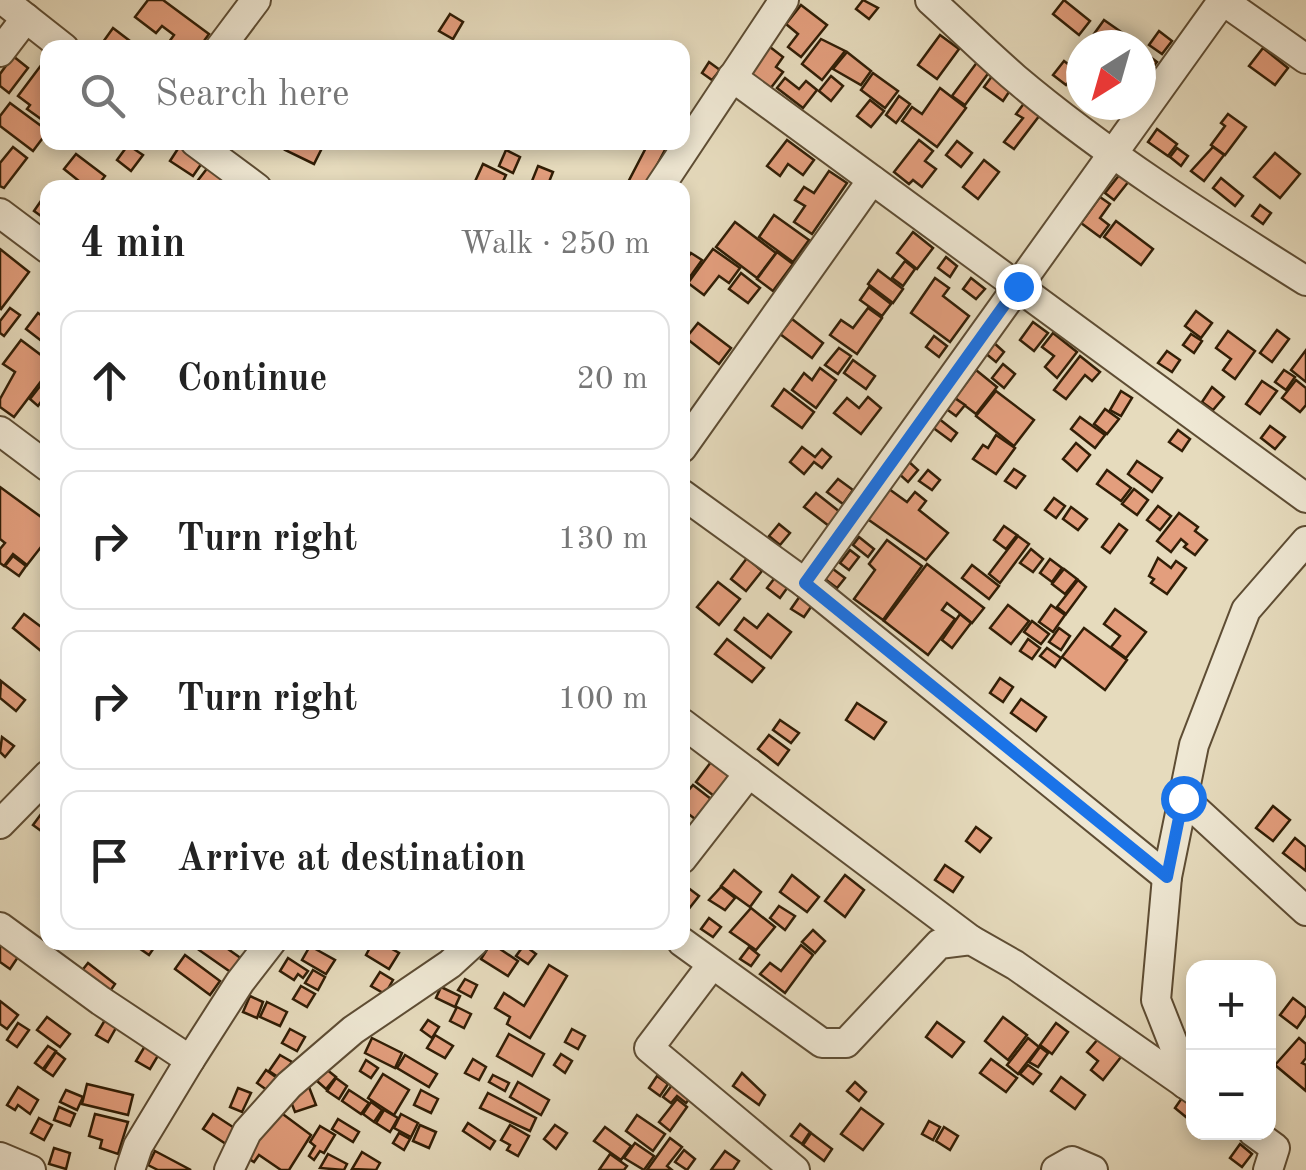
<!DOCTYPE html>
<html lang="en">
<head>
<meta charset="utf-8">
<style>
	body { margin:0; font-family:"Old Standard TT",serif; background:#f6f6f6; color:#222 }
	.controls { position:absolute; right:30px; bottom:30px; display:grid; overflow:hidden; border-radius:20px; box-shadow:0 5px 15px #0003 }
	.controls button { width:90px; height:90px; display:grid; place-items:center; padding:0; border:0; border-bottom:2px solid #e0e0e0; background:#fff; color:#222; font:50px sans-serif }
	.compass { position:absolute; left:1066px; top:30px; width:90px; height:90px; border-radius:50%; background:#fff; box-shadow:0 5px 15px #0003; rotate:217deg }
	.stop { position:absolute; width:30px; height:30px; margin:-22px; border:8px solid #1a73e8; border-radius:50%; background:#fff }
	.stop.end { background:#1a73e8; border-color:#fff; box-shadow:0 2px 10px #0008 }
	.list { margin:0; padding:0; list-style:none }
	h2 { display:flex; justify-content:space-between; align-items:center; height:130px; margin:0; padding:0 40px; font-size:42px }
	h2 small { font-size:32px; font-weight:400; color:#767676 }
	.list li { display:grid; grid-template-columns:65px 1fr auto; gap:30px; align-items:center; box-sizing:border-box; height:140px; margin:0 20px 20px; padding:0 20px; border:2px solid #e0e0e0; border-radius:20px }
	.list b { display:block; font-size:38px; white-space:nowrap }
	.list em { font-size:32px; font-style:normal; color:#767676 }
	.icon { flex:none; width:55px; height:55px; fill:none; stroke:currentColor; stroke-width:2; stroke-linecap:round; stroke-linejoin:round }
	.map { position:relative; flex:none; width:1306px; height:1170px; overflow:hidden }
	.search { position:absolute; background:#fff; box-shadow:0 5px 15px #0003; left:40px; top:40px; width:650px; height:110px; display:flex; align-items:center; gap:25px; box-sizing:border-box; padding:0 35px; border-radius:20px; color:#767676; font-size:38px }
	.panel { position:absolute; background:#fff; box-shadow:0 5px 15px #0003; left:40px; top:180px; width:650px; height:770px; border-radius:20px }
	.map>svg:first-child { display:block }
	.building { fill:#e39e7d; stroke:#311e06; stroke-width:2.5 }
	.lines { fill:none; stroke-linecap:round; stroke-linejoin:round }
	.street-casing { stroke:#5e4d34; stroke-width:32 }
	.street { stroke:#efe8d4; stroke-width:28 }
	.route { stroke:#1a73e8; stroke-width:12 }
</style>
</head>
<body>
<div class="map">
<svg width="1306" height="1170" viewBox="0 0 1306 1170">
	<rect width="100%" height="100%" fill="#e6dbbd"/>
	<filter id="stains"><feTurbulence type="fractalNoise" baseFrequency=".002" numOctaves="4"/><feColorMatrix values="0 0 0 0 .2 0 0 0 0 .09 0 0 0 0 .02 0 0 0 .5 -.17"/></filter>
	<radialGradient id="worn" r=".72"><stop offset=".6" stop-color="#630" stop-opacity="0"/><stop offset="1" stop-color="#630" stop-opacity=".3"/></radialGradient>
	<g class="building">
		<polygon points="148,0 163,0 209,34 199,48 177,48 169,42 174,35 162,26 156,33 135,17"/>
		<polygon points="863,0 878,8 869,19 856,9"/>
		<polygon points="1064,0 1090,21 1079,35 1053,14"/>
		<polygon points="801,5 827,25 801,57 788,47 798,34 786,24"/>
		<polygon points="450,14 463,22 453,39 439,31"/>
		<polygon points="1104,20 1127,36 1120,45 1086,45"/>
		<polygon points="113,28 130,41 124,48 110,48 103,42"/>
		<polygon points="1159,31 1172,41 1162,54 1149,45"/>
		<polygon points="940,35 959,49 937,79 918,65"/>
		<polygon points="821,39 845,51 822,80 802,64"/>
		<polygon points="770,47 783,57 776,67 783,72 770,89 749,73"/>
		<polygon points="1263,48 1288,68 1275,85 1249,66"/>
		<polygon points="1141,50 1157,62 1144,78 1141,76"/>
		<polygon points="847,52 871,71 861,85 833,69"/>
		<polygon points="13,56 28,68 9,93 0,86 0,74"/>
		<polygon points="978,61 990,71 965,105 952,96"/>
		<polygon points="1064,61 1077,71 1066,85 1053,75"/>
		<polygon points="709,62 720,70 712,80 702,73"/>
		<polygon points="42,64 48,69 48,124 27,109 30,105 18,96"/>
		<polygon points="995,72 1013,86 1003,101 984,87"/>
		<polygon points="873,73 898,91 885,108 861,90"/>
		<polygon points="831,76 843,86 831,101 819,91"/>
		<polygon points="785,78 799,89 806,81 817,90 803,108 777,88"/>
		<polygon points="940,88 966,108 937,147 902,121 912,107 922,114"/>
		<polygon points="899,96 910,104 896,123 886,115"/>
		<polygon points="1028,98 1043,111 1014,149 1004,142 1023,118 1016,114"/>
		<polygon points="870,100 884,111 871,127 857,116"/>
		<polygon points="10,103 48,131 33,151 0,126 0,116"/>
		<polygon points="1228,114 1246,127 1225,155 1211,145 1225,126 1221,123"/>
		<polygon points="1157,129 1177,144 1168,156 1148,142"/>
		<polygon points="787,140 814,160 803,175 788,164 780,176 767,166"/>
		<polygon points="919,140 933,151 925,161 936,169 922,187 913,180 909,184 894,172"/>
		<polygon points="957,141 972,153 961,167 946,155"/>
		<polygon points="289,142 310,142 322,148 314,164 285,150"/>
		<polygon points="649,142 667,146 645,188 625,188"/>
		<polygon points="181,144 204,160 193,176 170,161"/>
		<polygon points="128,145 143,155 131,171 117,160"/>
		<polygon points="13,147 27,158 4,188 0,186 0,163"/>
		<polygon points="1213,147 1224,155 1204,181 1191,171"/>
		<polygon points="1177,148 1188,156 1181,166 1170,157"/>
		<polygon points="506,150 520,157 513,173 499,166"/>
		<polygon points="1275,153 1300,174 1280,198 1254,177"/>
		<polygon points="76,154 105,176 96,188 75,188 79,181 64,169"/>
		<polygon points="984,160 999,172 978,199 963,187"/>
		<polygon points="483,164 506,175 500,188 472,188"/>
		<polygon points="209,166 238,188 192,188"/>
		<polygon points="538,166 553,172 547,187 532,181"/>
		<polygon points="1124,169 1133,176 1114,200 1105,193"/>
		<polygon points="829,171 847,183 812,234 794,222 805,206 795,200 804,187 814,193"/>
		<polygon points="1221,178 1243,196 1235,206 1213,188"/>
		<polygon points="1100,197 1110,204 1100,218 1109,225 1100,237 1081,223"/>
		<polygon points="43,198 48,201 48,221 34,211"/>
		<polygon points="1260,205 1271,213 1263,224 1252,216"/>
		<polygon points="774,215 809,240 793,262 759,237"/>
		<polygon points="1116,221 1153,249 1141,265 1104,237"/>
		<polygon points="735,222 776,253 757,278 716,247"/>
		<polygon points="913,232 933,248 917,269 897,253"/>
		<polygon points="0,249 29,272 1,309 0,308"/>
		<polygon points="713,249 740,268 729,283 719,276 704,295 688,283"/>
		<polygon points="777,252 793,264 773,291 757,279"/>
		<polygon points="691,253 702,260 682,288 682,265"/>
		<polygon points="946,257 957,266 950,277 938,268"/>
		<polygon points="905,261 915,269 903,286 892,278"/>
		<polygon points="878,270 903,289 893,303 868,284"/>
		<polygon points="741,273 760,288 748,303 729,289"/>
		<polygon points="935,278 949,288 943,296 969,316 950,342 911,313"/>
		<polygon points="971,278 985,289 976,299 963,289"/>
		<polygon points="869,287 891,304 882,316 860,300"/>
		<polygon points="10,308 20,315 4,336 0,333 0,321"/>
		<polygon points="868,308 882,318 857,354 830,335 841,320 853,328"/>
		<polygon points="1196,311 1212,323 1201,338 1185,326"/>
		<polygon points="38,313 48,320 48,346 26,329"/>
		<polygon points="792,319 823,343 812,358 780,334"/>
		<polygon points="1033,322 1048,333 1034,351 1020,340"/>
		<polygon points="698,323 731,348 719,364 686,338"/>
		<polygon points="1277,330 1289,339 1272,362 1260,353"/>
		<polygon points="1228,331 1255,351 1235,379 1223,370 1231,359 1216,348"/>
		<polygon points="1053,333 1077,352 1057,378 1045,367 1054,356 1042,347"/>
		<polygon points="1191,334 1202,341 1194,353 1183,345"/>
		<polygon points="934,336 947,346 939,357 926,347"/>
		<polygon points="21,340 45,358 48,355 48,372 14,417 0,407 0,399 15,372 3,364"/>
		<polygon points="993,342 1004,352 996,362 984,352"/>
		<polygon points="839,348 851,356 838,374 825,365"/>
		<polygon points="1306,350 1306,382 1291,370"/>
		<polygon points="1167,351 1180,360 1172,372 1158,363"/>
		<polygon points="1080,356 1100,372 1092,381 1085,375 1066,399 1054,390"/>
		<polygon points="853,360 875,376 866,389 844,373"/>
		<polygon points="1003,364 1015,374 1004,388 992,378"/>
		<polygon points="820,368 836,380 816,408 792,390 804,373 812,380"/>
		<polygon points="976,370 997,387 976,414 955,398"/>
		<polygon points="1284,370 1295,377 1286,390 1275,382"/>
		<polygon points="48,376 48,402 43,399 38,406 30,399"/>
		<polygon points="1296,380 1306,388 1306,405 1300,412 1282,398"/>
		<polygon points="1262,381 1277,391 1260,414 1246,404"/>
		<polygon points="1212,387 1224,397 1213,410 1202,402"/>
		<polygon points="784,389 814,412 802,428 772,406"/>
		<polygon points="996,391 1034,420 1014,446 976,416"/>
		<polygon points="1121,391 1132,398 1121,416 1110,410"/>
		<polygon points="868,397 881,408 861,434 834,413 847,398 859,408"/>
		<polygon points="953,397 965,405 956,416 945,408"/>
		<polygon points="1105,409 1119,419 1107,434 1094,424"/>
		<polygon points="1080,417 1105,435 1095,448 1071,429"/>
		<polygon points="938,418 957,433 951,441 932,427"/>
		<polygon points="1270,426 1285,437 1275,449 1261,438"/>
		<polygon points="1178,430 1190,439 1182,451 1169,442"/>
		<polygon points="996,435 1015,448 996,474 973,459 983,445 988,448"/>
		<polygon points="1076,443 1090,455 1077,471 1063,459"/>
		<polygon points="802,447 815,457 822,449 831,457 822,468 814,462 804,474 790,462"/>
		<polygon points="908,461 918,470 908,482 898,473"/>
		<polygon points="1137,461 1162,478 1152,492 1128,474"/>
		<polygon points="1014,469 1025,476 1016,488 1005,481"/>
		<polygon points="928,470 940,480 932,490 919,481"/>
		<polygon points="1107,470 1131,488 1121,501 1097,484"/>
		<polygon points="838,479 853,490 843,504 827,492"/>
		<polygon points="0,487 48,522 48,538 27,565 13,554 4,566 0,563 0,549 5,543 0,539"/>
		<polygon points="889,489 907,502 915,492 926,501 919,510 948,533 926,560 866,518"/>
		<polygon points="1134,489 1148,500 1137,515 1122,504"/>
		<polygon points="816,493 840,512 829,526 804,507"/>
		<polygon points="1054,498 1065,506 1056,518 1045,510"/>
		<polygon points="1158,506 1171,516 1160,530 1147,520"/>
		<polygon points="1071,507 1087,519 1078,530 1063,519"/>
		<polygon points="1179,513 1198,527 1195,531 1207,540 1195,555 1184,547 1187,544 1181,539 1171,552 1157,541"/>
		<polygon points="779,524 790,533 780,545 769,536"/>
		<polygon points="1119,524 1127,530 1110,553 1102,547"/>
		<polygon points="1004,526 1017,535 1006,549 994,540"/>
		<polygon points="1018,536 1029,544 1000,583 989,574"/>
		<polygon points="859,537 874,549 868,557 853,545"/>
		<polygon points="887,540 922,566 883,620 854,599 875,570 869,564"/>
		<polygon points="1031,549 1043,559 1033,572 1020,563"/>
		<polygon points="850,550 859,557 849,570 840,563"/>
		<polygon points="13,556 26,566 19,576 5,566"/>
		<polygon points="747,558 762,571 746,591 731,579"/>
		<polygon points="1158,558 1171,568 1176,561 1186,568 1167,594 1151,583 1154,579 1149,576"/>
		<polygon points="1050,559 1062,568 1052,582 1040,573"/>
		<polygon points="927,564 984,608 972,623 947,603 942,610 955,619 928,655 884,621"/>
		<polygon points="972,565 999,586 989,599 962,578"/>
		<polygon points="833,569 845,578 837,588 825,579"/>
		<polygon points="1064,569 1077,579 1065,594 1052,584"/>
		<polygon points="777,575 790,584 780,598 767,588"/>
		<polygon points="1078,580 1086,587 1066,614 1057,607"/>
		<polygon points="718,582 740,599 719,625 697,607"/>
		<polygon points="800,596 813,604 804,617 791,609"/>
		<polygon points="1008,605 1029,621 1011,644 990,628"/>
		<polygon points="1051,605 1065,615 1053,632 1039,622"/>
		<polygon points="1115,609 1146,632 1126,658 1111,647 1120,636 1104,624"/>
		<polygon points="24,614 48,632 47,656 13,628"/>
		<polygon points="768,614 791,632 771,658 735,630 744,618 757,628"/>
		<polygon points="960,614 971,623 952,648 942,640"/>
		<polygon points="1032,621 1049,634 1041,644 1024,632"/>
		<polygon points="1059,628 1070,636 1061,650 1049,642"/>
		<polygon points="1084,628 1127,660 1105,690 1062,657"/>
		<polygon points="727,639 764,668 752,682 715,654"/>
		<polygon points="1028,639 1040,648 1032,659 1020,651"/>
		<polygon points="1047,648 1061,658 1055,667 1040,656"/>
		<polygon points="1000,678 1013,687 1003,702 990,693"/>
		<polygon points="1,681 25,700 16,711 0,698"/>
		<polygon points="1021,699 1046,717 1036,731 1011,713"/>
		<polygon points="857,703 886,722 874,739 846,720"/>
		<polygon points="780,720 799,733 791,743 773,730"/>
		<polygon points="769,735 789,750 778,765 758,749"/>
		<polygon points="2,737 14,746 5,757 0,752"/>
		<polygon points="714,758 732,771 714,796 696,782"/>
		<polygon points="693,785 711,799 695,819 682,809 682,798"/>
		<polygon points="47,806 48,806 48,836 33,825"/>
		<polygon points="1273,806 1290,820 1273,841 1256,828"/>
		<polygon points="976,827 991,838 980,852 966,841"/>
		<polygon points="1295,838 1306,847 1306,871 1283,853"/>
		<polygon points="945,865 963,877 953,892 935,880"/>
		<polygon points="734,870 761,892 750,907 721,886"/>
		<polygon points="792,875 819,897 807,912 780,892"/>
		<polygon points="845,875 864,890 845,917 825,901"/>
		<polygon points="687,887 699,896 684,915 682,894"/>
		<polygon points="721,887 735,898 725,910 709,900"/>
		<polygon points="779,906 795,916 785,930 770,918"/>
		<polygon points="751,908 775,927 756,950 730,932"/>
		<polygon points="709,918 721,927 713,937 701,929"/>
		<polygon points="813,930 825,941 815,953 802,942"/>
		<polygon points="138,942 158,942 149,955 136,946"/>
		<polygon points="205,942 218,942 242,959 232,973 199,950"/>
		<polygon points="373,942 380,942 399,953 389,969 366,955"/>
		<polygon points="491,943 518,961 508,976 481,959"/>
		<polygon points="0,944 18,957 10,969 0,962"/>
		<polygon points="524,945 536,954 528,964 516,956"/>
		<polygon points="801,945 813,955 785,993 760,974 770,963 781,971"/>
		<polygon points="310,946 335,960 326,974 302,960"/>
		<polygon points="749,947 759,955 751,966 740,959"/>
		<polygon points="185,955 220,981 210,995 175,969"/>
		<polygon points="288,958 308,971 303,978 298,974 294,980 280,971"/>
		<polygon points="88,963 115,984 108,994 80,973"/>
		<polygon points="549,965 567,976 530,1038 507,1024 510,1017 495,1008 504,993 524,1006"/>
		<polygon points="313,970 325,977 318,990 305,983"/>
		<polygon points="380,972 393,980 385,994 371,986"/>
		<polygon points="465,979 477,985 471,997 458,990"/>
		<polygon points="301,986 315,994 307,1007 293,999"/>
		<polygon points="441,987 460,996 455,1007 436,998"/>
		<polygon points="250,996 263,1002 257,1018 243,1012"/>
		<polygon points="1293,998 1306,1008 1306,1015 1297,1028 1280,1015"/>
		<polygon points="0,1001 18,1015 7,1029 0,1024"/>
		<polygon points="267,1002 287,1012 280,1026 260,1017"/>
		<polygon points="457,1007 471,1014 464,1028 450,1021"/>
		<polygon points="47,1017 70,1034 60,1047 37,1030"/>
		<polygon points="1003,1017 1027,1035 1008,1060 985,1041"/>
		<polygon points="105,1020 117,1026 108,1042 96,1035"/>
		<polygon points="428,1020 439,1027 432,1038 421,1030"/>
		<polygon points="937,1022 964,1042 952,1057 926,1037"/>
		<polygon points="18,1023 29,1030 17,1047 7,1040"/>
		<polygon points="1056,1023 1068,1032 1052,1054 1040,1045"/>
		<polygon points="290,1029 305,1037 297,1051 282,1043"/>
		<polygon points="572,1029 585,1036 578,1049 565,1042"/>
		<polygon points="509,1034 544,1054 532,1076 497,1056"/>
		<polygon points="435,1035 453,1046 445,1058 427,1048"/>
		<polygon points="372,1038 402,1053 395,1068 365,1053"/>
		<polygon points="1028,1038 1039,1047 1018,1074 1007,1065"/>
		<polygon points="1299,1038 1306,1044 1306,1058 1302,1063 1306,1065 1306,1091 1275,1065"/>
		<polygon points="1098,1039 1121,1057 1103,1080 1091,1070 1098,1061 1087,1052"/>
		<polygon points="48,1046 56,1051 43,1069 35,1063"/>
		<polygon points="145,1046 159,1054 150,1069 136,1061"/>
		<polygon points="1040,1047 1048,1053 1038,1067 1029,1062"/>
		<polygon points="56,1052 65,1059 53,1076 44,1070"/>
		<polygon points="561,1054 572,1061 565,1073 554,1065"/>
		<polygon points="280,1055 292,1062 281,1079 269,1071"/>
		<polygon points="405,1055 437,1074 429,1087 397,1068"/>
		<polygon points="473,1059 486,1067 479,1080 465,1073"/>
		<polygon points="991,1059 1017,1078 1006,1092 980,1073"/>
		<polygon points="366,1060 378,1068 371,1078 360,1071"/>
		<polygon points="1028,1065 1041,1074 1033,1084 1020,1074"/>
		<polygon points="326,1069 336,1077 326,1089 317,1081"/>
		<polygon points="266,1070 280,1080 271,1093 257,1083"/>
		<polygon points="742,1073 765,1095 759,1105 733,1086"/>
		<polygon points="383,1074 409,1090 394,1115 368,1098"/>
		<polygon points="493,1075 509,1083 505,1091 489,1082"/>
		<polygon points="657,1076 668,1084 660,1096 649,1088"/>
		<polygon points="1061,1077 1085,1095 1075,1109 1051,1091"/>
		<polygon points="336,1078 347,1086 339,1099 327,1091"/>
		<polygon points="675,1081 693,1094 686,1103 677,1096 671,1103 663,1097"/>
		<polygon points="518,1082 549,1100 541,1115 510,1097"/>
		<polygon points="855,1082 866,1092 859,1101 847,1091"/>
		<polygon points="87,1084 133,1095 128,1115 82,1104"/>
		<polygon points="18,1087 38,1100 30,1114 18,1105 15,1110 7,1105"/>
		<polygon points="309,1087 316,1105 295,1112 288,1094"/>
		<polygon points="238,1088 251,1093 242,1112 230,1107"/>
		<polygon points="66,1090 83,1097 77,1110 60,1102"/>
		<polygon points="349,1090 369,1103 361,1114 342,1101"/>
		<polygon points="421,1090 438,1099 431,1113 414,1105"/>
		<polygon points="488,1093 536,1118 530,1131 480,1108"/>
		<polygon points="1184,1095 1194,1102 1186,1117 1175,1108"/>
		<polygon points="677,1099 687,1107 670,1131 659,1122"/>
		<polygon points="371,1102 382,1110 374,1122 363,1114"/>
		<polygon points="59,1107 75,1114 70,1126 54,1120"/>
		<polygon points="861,1108 883,1124 863,1150 841,1134"/>
		<polygon points="276,1109 311,1135 289,1170 281,1170 259,1155 254,1162 246,1157"/>
		<polygon points="384,1110 398,1118 390,1132 376,1123"/>
		<polygon points="95,1114 128,1122 118,1154 100,1148 102,1140 89,1136"/>
		<polygon points="213,1114 236,1129 226,1144 203,1129"/>
		<polygon points="401,1114 418,1123 411,1137 394,1128"/>
		<polygon points="637,1115 665,1134 653,1151 626,1131"/>
		<polygon points="39,1118 52,1125 44,1140 31,1133"/>
		<polygon points="338,1119 359,1132 353,1142 332,1129"/>
		<polygon points="929,1121 940,1127 933,1140 922,1134"/>
		<polygon points="468,1123 495,1141 490,1149 463,1131"/>
		<polygon points="800,1124 810,1132 802,1144 791,1136"/>
		<polygon points="420,1125 436,1132 429,1148 413,1141"/>
		<polygon points="510,1125 529,1136 518,1156 507,1150 510,1145 501,1140"/>
		<polygon points="555,1125 567,1133 556,1149 544,1139"/>
		<polygon points="320,1126 335,1135 324,1153 320,1151 314,1160 309,1156 315,1146 310,1142"/>
		<polygon points="605,1127 631,1146 621,1160 594,1141"/>
		<polygon points="944,1127 958,1136 950,1150 936,1141"/>
		<polygon points="399,1133 410,1139 404,1150 393,1143"/>
		<polygon points="811,1133 832,1149 824,1161 803,1145"/>
		<polygon points="670,1138 682,1147 667,1166 672,1170 647,1170"/>
		<polygon points="635,1143 654,1156 644,1170 624,1158"/>
		<polygon points="1240,1144 1252,1154 1242,1167 1230,1158"/>
		<polygon points="54,1148 70,1153 66,1169 49,1164"/>
		<polygon points="684,1150 695,1159 687,1170 675,1162"/>
		<polygon points="155,1151 191,1170 158,1170 148,1165"/>
		<polygon points="725,1151 739,1161 733,1170 711,1170"/>
		<polygon points="362,1152 380,1163 376,1170 352,1169"/>
		<polygon points="328,1154 347,1164 344,1170 320,1168"/>
		<polygon points="610,1154 627,1166 624,1170 599,1170"/>
	</g>
	<g class="lines">
		<g class="street-casing">
			<g id="street">
				<polyline points="3,0 64,48"/>
				<path d="M930,0C959,26 986,53 1015,78C1105,154 1206,218 1306,281"/>
				<polyline points="1222,0 1306,59"/>
				<polyline points="220,48 256,0"/>
				<polyline points="0,52 26,18"/>
				<polyline points="732,77 1306,498"/>
				<polyline points="195,142 257,188"/>
				<polyline points="659,188 784,0"/>
				<polyline points="0,213 48,249"/>
				<polyline points="0,431 48,467"/>
				<polyline points="682,448 872,180"/>
				<polyline points="682,494 805,583 1167,877"/>
				<polyline points="805,583 1223,0"/>
				<polyline points="682,723 971,940"/>
				<polyline points="1183,798 1306,911"/>
				<polyline points="0,824 48,775"/>
				<polyline points="682,859 749,773"/>
				<polyline points="0,927 101,1001 190,1060 240,982 271,942"/>
				<polyline points="682,942 822,1043 846,1043 939,944 971,940 1015,965 1194,1090"/>
				<polyline points="711,966 649,1048 795,1170"/>
				<polyline points="1185,1084 1175,1048 1156,1000 1167,877 1194,745 1246,610 1306,541"/>
				<polyline points="1253,1132 1275,1148 1268,1170"/>
				<polyline points="0,1157 31,1170"/>
				<polyline points="130,1170 138,1146 190,1060"/>
				<polyline points="229,1170 247,1132 289,1085 353,1030 450,964 474,942"/>
				<polyline points="1056,1170 1072,1161 1093,1170"/>
			</g>
		</g>
		<use href="#street" class="street"/>
	</g>
	<g class="lines">
		<polyline class="route" points="1018,286 805,583 1167,877 1183,798"/>
	</g>
	<rect width="100%" height="100%" filter="url(#stains)"/>
	<rect width="100%" height="100%" fill="url(#worn)"/>
</svg>
<div class="controls">
<button>+</button>
<button>−</button>
</div>
<svg class="compass" viewBox="-18 -18 36 36"><path d="M0-13l5 13h-10z" fill="#e53935"/><path d="M0 13l5-13h-10z" fill="#767676"/></svg>
<div class="stop" style="left:1183px;top:798px"></div>
<div class="stop end" style="left:1018px;top:286px"></div>
<div class="search"><svg class="icon" aria-label="search" viewBox="0 0 24 24"><circle cx="10" cy="10" r="6"/><path d="M15 15l6 6"/></svg>Search here</div>
<section class="panel">
<h2>4 min<small>Walk · 250 m</small></h2>
<ul class="list">
<li><svg class="icon" aria-label="ahead" viewBox="0 0 24 24"><path d="M12 20V5M6 11l6-6 6 6"/></svg><div><b>Continue</b></div><em>20 m</em></li>
<li><svg class="icon" aria-label="right" viewBox="0 0 24 24"><path d="M7 20v-9h11M14 6l5 5-5 5"/></svg><div><b>Turn right</b></div><em>130 m</em></li>
<li><svg class="icon" aria-label="right" viewBox="0 0 24 24"><path d="M7 20v-9h11M14 6l5 5-5 5"/></svg><div><b>Turn right</b></div><em>100 m</em></li>
<li><svg class="icon" aria-label="arrive" viewBox="0 0 24 24"><path d="M6 21V4h12l-3 4 3 4H6"/></svg><div><b>Arrive at destination</b></div></li>
</ul>
</section>
</div>
</body>
</html>
